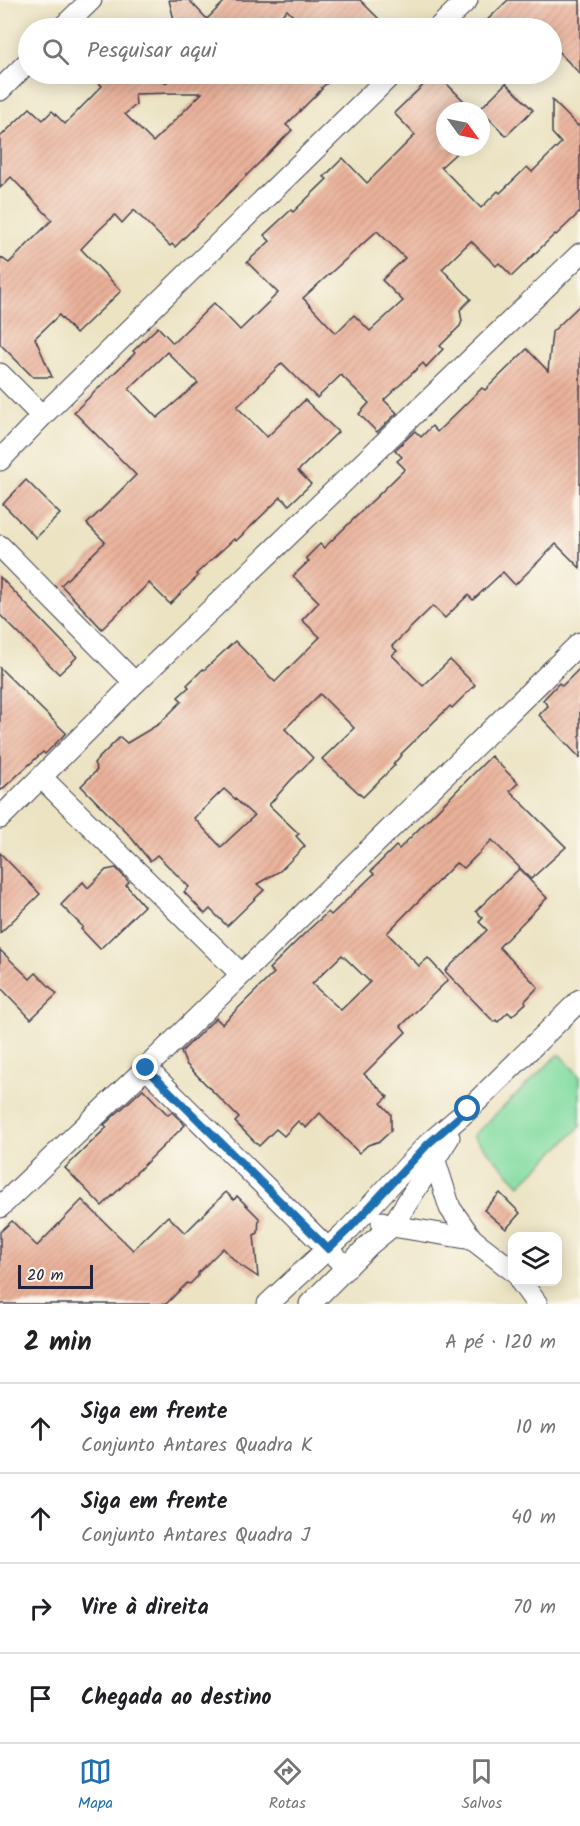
<!DOCTYPE html>
<html lang="pt">
<head>
<meta charset="utf-8">
<style>
	body { margin:0; font-family:Kalam,sans-serif; background:#f2f2f2; color:#202124 }
	.controls { position:absolute; right:18px; bottom:18px; display:grid; overflow:hidden; border-radius:12px; box-shadow:0 3px 15px #0003 }
	.controls button { width:54px; height:54px; display:grid; place-items:center; padding:0; border:0; border-bottom:2px solid #e0e0e0; background:#fff; color:#202124; font:30px sans-serif }
	.compass { position:absolute; left:436px; top:102px; width:54px; height:54px; border-radius:50%; background:#fff; box-shadow:0 3px 15px #0003; rotate:123deg }
	.scale { position:absolute; left:18px; bottom:15px; width:75px; box-sizing:border-box; padding-left:6px; border:3px solid #22223b; border-top:0; font-size:16px; line-height:21px; white-space:nowrap; color:#22223b; -webkit-text-stroke:4px #fbf7ec; paint-order:stroke }
	.stop { position:absolute; width:18px; height:18px; margin:-14px; border:4px solid #1f6fb2; border-radius:50%; background:#fff }
	.stop.end { background:#1f6fb2; border-color:#fff; box-shadow:0 2px 6px #0008 }
	.list { margin:0; padding:0; list-style:none }
	h2 { display:flex; justify-content:space-between; align-items:center; height:78px; margin:0; padding:0 24px; font-size:26px }
	h2 small { font-size:20px; font-weight:400; color:#757577 }
	.list li { display:grid; grid-template-columns:39px 1fr auto; gap:18px; align-items:center; box-sizing:border-box; height:90px; padding:0 24px; border-top:2px solid #e0e0e0 }
	.list b { display:block; font-size:22px; white-space:nowrap }
	.list p { margin:0; font-size:20px; white-space:nowrap; color:#757577 }
	.list em { font-size:20px; font-style:normal; color:#757577 }
	.icon { flex:none; width:33px; height:33px; fill:none; stroke:currentColor; stroke-width:2; stroke-linecap:round; stroke-linejoin:round }
	.map { position:relative; flex:none; width:580px; height:1304px; overflow:hidden }
	.search { position:absolute; background:#fff; box-shadow:0 3px 15px #0003; left:18px; right:18px; top:18px; height:66px; display:flex; align-items:center; gap:15px; box-sizing:border-box; padding:0 21px; border-radius:33px; color:#757577; font-size:22px }
	.sheet { height:438px; background:#fff }
	nav { display:flex; justify-content:space-around; align-items:center; box-sizing:border-box; height:84px; border-top:2px solid #e0e0e0; background:#fff; font-size:16px; color:#757577 }
	nav a { display:grid; justify-items:center; gap:3px }
	nav .on { color:#1f6fb2 }
	.map>svg:first-child { display:block }
	.park { fill:#84dda3; stroke:#53806f; stroke-width:1.5 }
	.building { fill:url(#building-hatch); fill-rule:evenodd }
	.lines { fill:none; stroke-linecap:round; stroke-linejoin:round }
	.minor-casing { stroke:#403f4f; stroke-width:23 }
	.minor { stroke:#fff; stroke-width:21 }
	.route { stroke:#1f6fb2; stroke-width:8 }
</style>
</head>
<body>
<div class="map">
<svg width="580" height="1304" viewBox="0 0 580 1304">
	<defs>
		<pattern id="building-hatch" width="6" height="6" patternUnits="userSpaceOnUse" patternTransform="scale(1.5)"><rect width="6" height="6" fill="#eab19a"/><path d="M-1 1l2-2M0 6l6-6M5 7l2-2" fill="none" stroke="#c89886"/></pattern>
	</defs>
	<rect width="100%" height="100%" fill="#fbf7ec"/>
	<filter id="ink" filterUnits="userSpaceOnUse"><feTurbulence type="fractalNoise" baseFrequency=".0167" numOctaves="2"/><feDisplacementMap in="SourceGraphic" scale="12" xChannelSelector="R" yChannelSelector="G"/><feConvolveMatrix kernelMatrix="1 2 1 2 8 2 1 2 1" color-interpolation-filters="sRGB"/></filter>
	<filter id="wash" filterUnits="userSpaceOnUse"><feTurbulence type="fractalNoise" baseFrequency=".008" numOctaves="4" result="noise"/><feDisplacementMap in="SourceGraphic" scale="24" xChannelSelector="R" yChannelSelector="G"/><feGaussianBlur stdDeviation="1.35" result="paint"/><feColorMatrix in="noise" values="0 0 0 0 0 0 0 0 0 0 0 0 0 0 0 0 0 1.4 0 .05"/><feComposite in="paint" operator="in"/></filter>
	<g filter="url(#wash)">
		<rect width="100%" height="100%" fill="#ece3c3"/>
		<polygon class="park" points="559,1054 580,1076 580,1127 520,1185 473,1136"/>
		<g id="blocks">
			<g class="building">
				<polygon points="169,0 189,0 207,19 226,0 360,0 388,28 305,28 287,10 268,28 176,28"/>
				<polygon points="508,0 580,0 580,74 552,45 552,28 479,28"/>
				<path d="M90,74H157L166,83L175,74H339L321,88L322,89L286,125L292,130L175,247L172,244L170,246L134,210L122,223L115,215L99,230L81,249L121,291L76,334L59,315L35,338L52,377H33L0,344V257L9,263L52,220L11,177L0,188V137L30,108L43,120L52,111L65,124L102,86ZM175,93H202L153,142L125,114L136,105L135,94Z"/>
				<path d="M435,74H437L474,111H445V147H463L441,167L481,208L498,191L500,193L527,167L532,172L561,143L552,133V100L578,126L580,124V212L556,235L555,234L512,276L499,263L496,266L471,241L442,269L471,299L460,310L462,321L460,326L440,346L443,349L426,367L423,363L384,400L397,413L377,432L359,414L369,403L341,375L317,398L282,363L237,407L267,437L305,400L338,432L298,471L311,484L289,505L281,497L236,541L234,539L196,574L198,576L170,604L149,583L102,629L61,585L105,542L87,524L136,475L74,412L135,353L133,351L158,327L173,343L214,303L240,330L278,293L247,262L270,241L264,235L291,210L293,212L327,179L324,177L343,158L367,183L415,135L394,113ZM377,231L405,258L382,280L403,301L370,331L354,315L336,333L303,298ZM167,352L198,383L157,418L129,389Z"/>
				<polygon points="506,83 533,110 506,136 480,109"/>
				<path d="M580,305V568L556,544L515,585L503,572L473,600L468,595L445,618L433,606L392,646L397,651L392,655L423,686L450,660L475,685L452,708L450,706L401,754L402,755L393,764L395,765L363,797L322,759L354,728L320,694L285,729L313,758L291,780L269,805L299,834L296,836L305,846L280,871L257,884L264,890L227,926L210,909L205,914L184,892L189,887L157,855L150,861L129,835L81,786L97,770L94,763L120,737L127,743L159,724L182,701L178,697L189,687L187,685L203,669L204,670L235,641L275,682L320,637L302,620L319,602L293,576L309,561L306,558L320,544L324,548L405,469L397,461L402,457L395,450L415,431L421,437L432,426L437,432L482,388L485,390L527,349L548,371L552,332ZM224,789L254,816L221,847L194,818Z"/>
				<polygon points="26,480 60,514 36,538 3,504"/>
				<polygon points="0,577 77,657 59,674 0,615"/>
				<polygon points="0,668 66,733 45,754 43,752 0,791"/>
				<polygon points="580,668 580,758 539,715 548,706 543,700 559,683 562,686"/>
				<path d="M491,756L518,783L510,791L566,847L531,879L492,840L464,868L456,863L387,933L419,966L428,958L448,980L401,1026L406,1032L364,1074L388,1097L381,1103L391,1114V1131L380,1141L368,1145L359,1153L320,1113L306,1128L298,1121L284,1136L276,1129L259,1146L235,1122L239,1118L186,1064L181,1052L216,1018L222,1024L274,973L269,969L306,932L328,912L331,915L374,874L371,871L396,846L399,849ZM342,955L370,982L341,1010L312,984Z"/>
				<polygon points="0,853 40,894 0,933"/>
				<polygon points="116,868 129,882 126,885 144,906 100,949 81,929 83,927 61,905 83,882 88,888 106,870"/>
				<polygon points="519,869 547,898 499,947 538,987 525,1001 526,1003 512,1016 508,1012 498,1022 496,1020 494,1022 445,971 487,930 479,922 483,918 476,911"/>
				<polygon points="0,950 30,979 36,973 57,994 31,1019 0,987"/>
				<polygon points="143,1089 168,1115 172,1112 185,1125 102,1206 65,1168 107,1127 104,1125"/>
				<polygon points="226,1192 234,1200 237,1196 259,1218 258,1233 254,1235 258,1277 237,1263 223,1248 198,1273 198,1276 190,1284 187,1283 166,1304 0,1304 0,1232 12,1221 37,1246 82,1200 133,1250 168,1216 185,1233"/>
				<polygon points="500,1193 520,1213 506,1229 484,1210"/>
			</g>
		</g>
	</g>
	<g filter="url(#ink)">
		<use href="#blocks" fill-opacity="0" stroke="#403f4f" stroke-width="1.5"/>
		<g class="lines">
			<g class="minor-casing">
				<g id="minor">
					<polyline points="62,28 91,0"/>
					<polyline points="438,28 467,0"/>
					<polyline points="0,90 28,62"/>
					<polyline points="0,374 42,416"/>
					<polyline points="0,460 42,416 392,74"/>
					<polyline points="0,546 135,683"/>
					<polyline points="41,777 241,974"/>
					<polyline points="0,818 135,683 580,254"/>
					<polyline points="146,1068 347,1268"/>
					<polyline points="431,1151 434,1158 450,1208 472,1239"/>
					<polyline points="0,1207 146,1068 580,643"/>
					<polyline points="382,1222 392,1226 472,1239 512,1270"/>
					<polyline points="521,1282 537,1304"/>
					<polyline points="268,1304 350,1228 428,1144 469,1109 580,1000"/>
					<polyline points="310,1304 370,1244 392,1226 449,1137"/>
				</g>
			</g>
			<use href="#minor" class="minor"/>
		</g>
	</g>
	<g class="lines" filter="url(#ink)">
		<polyline class="route" points="146,1068 328,1249 350,1228 428,1144 468,1109"/>
	</g>
</svg>
<div class="controls">
<button><svg class="icon" aria-label="layers" viewBox="0 0 24 24"><path d="M12 4l9 5-9 5-9-5zM3 14l9 5 9-5"/></svg></button>
</div>
<svg class="compass" viewBox="-18 -18 36 36"><path d="M0-13l5 13h-10z" fill="#e53935"/><path d="M0 13l5-13h-10z" fill="#757577"/></svg>
<div class="scale">20 m</div>
<div class="stop" style="left:468px;top:1109px"></div>
<div class="stop end" style="left:146px;top:1068px"></div>
<div class="search"><svg class="icon" aria-label="search" viewBox="0 0 24 24"><circle cx="10" cy="10" r="6"/><path d="M15 15l6 6"/></svg>Pesquisar aqui</div>
</div>
<section class="sheet">
<h2>2 min<small>A pé · 120 m</small></h2>
<ul class="list">
<li><svg class="icon" aria-label="ahead" viewBox="0 0 24 24"><path d="M12 20V5M6 11l6-6 6 6"/></svg><div><b>Siga em frente</b><p>Conjunto Antares Quadra K</p></div><em>10 m</em></li>
<li><svg class="icon" aria-label="ahead" viewBox="0 0 24 24"><path d="M12 20V5M6 11l6-6 6 6"/></svg><div><b>Siga em frente</b><p>Conjunto Antares Quadra J</p></div><em>40 m</em></li>
<li><svg class="icon" aria-label="right" viewBox="0 0 24 24"><path d="M7 20v-9h11M14 6l5 5-5 5"/></svg><div><b>Vire à direita</b></div><em>70 m</em></li>
<li><svg class="icon" aria-label="arrive" viewBox="0 0 24 24"><path d="M6 21V4h12l-3 4 3 4H6"/></svg><div><b>Chegada ao destino</b></div></li>
</ul>
</section>
<nav>
<a class="on"><svg class="icon" aria-label="map" viewBox="0 0 24 24"><path d="M3 6l6-2 6 2 6-2v14l-6 2-6-2-6 2zM9 4v14M15 6v14"/></svg>Mapa</a>
<a><svg class="icon" aria-label="directions" viewBox="0 0 24 24"><path d="M12 3l9 9-9 9-9-9zM9 14v-3h6M13 9l2 2-2 2"/></svg>Rotas</a>
<a><svg class="icon" aria-label="saved" viewBox="0 0 24 24"><path d="M7 4h10v16l-5-4-5 4z"/></svg>Salvos</a>
</nav>
</body>
</html>
